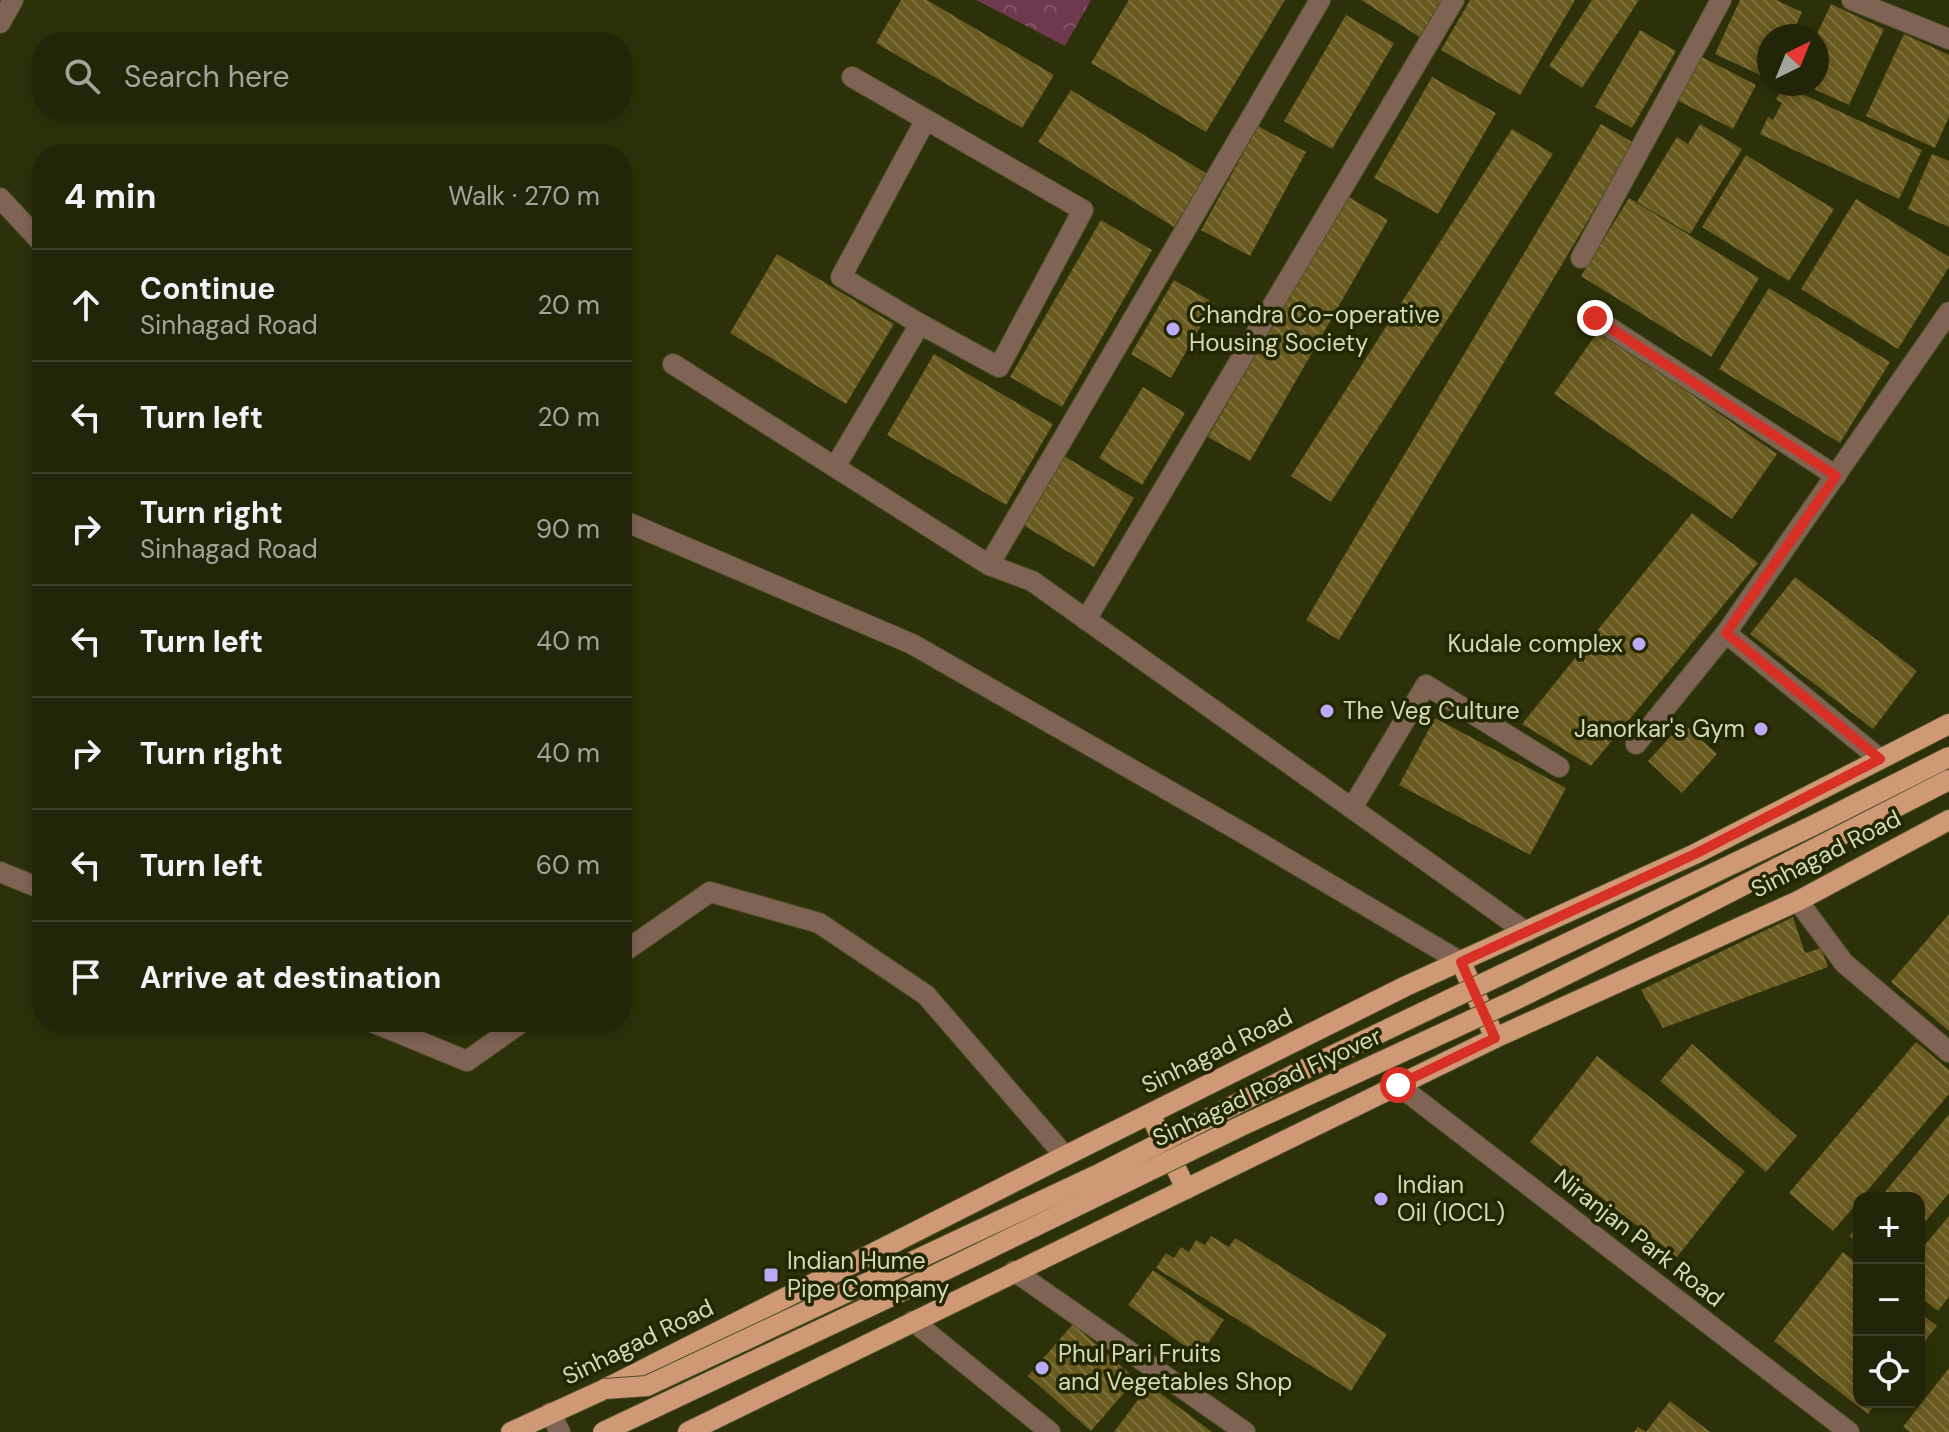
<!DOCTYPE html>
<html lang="en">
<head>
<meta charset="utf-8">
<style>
	body { margin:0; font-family:"DM Sans",sans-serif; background:#2e3115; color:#f1f3f6 }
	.controls { position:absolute; right:24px; bottom:24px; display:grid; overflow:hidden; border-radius:16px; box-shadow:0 4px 12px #0003 }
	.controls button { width:72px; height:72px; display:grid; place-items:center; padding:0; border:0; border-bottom:2px solid #3f4228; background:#222507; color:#f1f3f6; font:40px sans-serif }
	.compass { position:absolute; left:1757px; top:24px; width:72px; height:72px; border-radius:50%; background:#222507; box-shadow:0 4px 12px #0003; rotate:43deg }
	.stop { position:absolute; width:24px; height:24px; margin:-18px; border:6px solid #d93025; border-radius:50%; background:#fff }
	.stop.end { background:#d93025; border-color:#fff; box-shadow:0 2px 8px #0008 }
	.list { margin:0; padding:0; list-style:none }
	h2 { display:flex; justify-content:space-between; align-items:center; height:104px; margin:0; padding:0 32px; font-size:34px }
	h2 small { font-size:26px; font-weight:400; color:#a2a59b }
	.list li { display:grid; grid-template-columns:52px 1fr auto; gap:24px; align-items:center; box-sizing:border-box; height:112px; padding:0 32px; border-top:2px solid #3f4228 }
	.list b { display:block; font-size:30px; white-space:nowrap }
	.list p { margin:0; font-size:26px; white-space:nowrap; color:#a2a59b }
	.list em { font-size:26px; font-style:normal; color:#a2a59b }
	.icon { flex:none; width:44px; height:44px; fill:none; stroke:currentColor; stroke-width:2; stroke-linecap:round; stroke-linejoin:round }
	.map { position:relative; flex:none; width:1949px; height:1432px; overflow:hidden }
	.search { position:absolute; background:#222507; box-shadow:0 4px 12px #0003; left:32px; top:32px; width:600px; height:88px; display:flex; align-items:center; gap:20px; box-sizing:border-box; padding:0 28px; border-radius:32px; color:#a2a59b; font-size:30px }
	.panel { position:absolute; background:#222507; box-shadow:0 4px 12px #0003; left:32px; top:144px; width:600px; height:888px; border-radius:32px }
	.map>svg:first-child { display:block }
	.park { fill:url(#park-crowns) }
	.building { fill:url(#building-back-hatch) }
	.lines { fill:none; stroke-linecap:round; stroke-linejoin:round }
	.minor-casing { stroke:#4b4f28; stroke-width:22 }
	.major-casing { stroke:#4b4f28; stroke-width:22 }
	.minor { stroke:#7f6453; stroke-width:20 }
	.major { stroke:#d09975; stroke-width:20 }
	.major-bridge-casing { stroke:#4b4f28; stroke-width:22; stroke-linecap:butt }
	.major-bridge { stroke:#d09975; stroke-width:20 }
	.route { stroke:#d93025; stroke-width:10 }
	.poi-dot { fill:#bbaaf6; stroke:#232700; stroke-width:3 }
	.labels { text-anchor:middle; stroke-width:7; stroke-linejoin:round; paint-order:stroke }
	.poi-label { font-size:24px; fill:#d4dab6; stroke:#232700; text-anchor:start }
	.street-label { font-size:24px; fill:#d4dab6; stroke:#232700 }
</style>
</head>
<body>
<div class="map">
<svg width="1949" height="1432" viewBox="0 0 1949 1432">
	<defs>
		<pattern id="park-crowns" width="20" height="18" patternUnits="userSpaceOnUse" patternTransform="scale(2)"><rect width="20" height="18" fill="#6e394f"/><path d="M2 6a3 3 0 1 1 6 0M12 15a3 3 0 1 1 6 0" fill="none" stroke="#825566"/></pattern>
		<pattern id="building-back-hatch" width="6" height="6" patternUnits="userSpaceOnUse" patternTransform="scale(2)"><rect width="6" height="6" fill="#695a1f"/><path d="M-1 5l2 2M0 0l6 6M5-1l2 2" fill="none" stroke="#7e713d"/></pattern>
	</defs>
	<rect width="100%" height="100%" fill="#2d3109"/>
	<polygon class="park" points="976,0 1091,0 1065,46"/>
	<g class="building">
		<polygon points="901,0 927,0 1054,75 1022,128 876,43"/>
		<polygon points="1129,0 1285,0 1206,132 1091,63"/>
		<polygon points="1361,0 1446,0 1423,39"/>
		<polygon points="1470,0 1575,0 1520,95 1441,50"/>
		<polygon points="1592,0 1639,0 1582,88 1549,66"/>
		<polygon points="1740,0 1776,0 1802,12 1791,36 1769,36 1769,79 1715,54"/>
		<polygon points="1831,4 1884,29 1849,105 1803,84 1817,84 1817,34"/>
		<polygon points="1346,15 1394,43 1332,149 1284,121"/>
		<polygon points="1640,30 1676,51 1632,128 1595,107"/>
		<polygon points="1904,34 1949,55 1949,117 1935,148 1866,116"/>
		<polygon points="1696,54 1756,85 1733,129 1673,98"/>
		<polygon points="1432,77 1496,113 1438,214 1374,178"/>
		<polygon points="1783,85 1922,150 1899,199 1760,134 1768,117 1773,120 1782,103 1776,100"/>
		<polygon points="1071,90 1207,174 1174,227 1038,142"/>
		<polygon points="1601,124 1634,143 1339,640 1306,620"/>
		<polygon points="1700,124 1742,149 1690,234 1637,202 1677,137 1688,144"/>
		<polygon points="1258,126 1306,152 1250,256 1201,230"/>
		<polygon points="1512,129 1553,154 1331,502 1291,476"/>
		<polygon points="1932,154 1949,161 1949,227 1908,209"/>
		<polygon points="1746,155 1834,209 1789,281 1702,227"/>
		<polygon points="1347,196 1388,220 1250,461 1208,437"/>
		<polygon points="1629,198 1759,278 1711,357 1581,276"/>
		<polygon points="1856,199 1949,257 1949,267 1898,349 1801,289"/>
		<polygon points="1101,220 1152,250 1062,407 1010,377"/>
		<polygon points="777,254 894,324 846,404 730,333"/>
		<polygon points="1174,280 1214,303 1171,378 1131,354"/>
		<polygon points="1769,288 1890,362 1840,443 1719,369"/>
		<polygon points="1599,330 1777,454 1732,519 1554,394"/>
		<polygon points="934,354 1053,424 1006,505 887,435"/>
		<polygon points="1143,387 1185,413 1142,485 1099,458"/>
		<polygon points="1064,456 1134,498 1094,567 1023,525"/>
		<polygon points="1692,513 1758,563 1591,766 1522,724"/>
		<polygon points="1795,577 1917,671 1873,729 1750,634"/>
		<polygon points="1435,718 1566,788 1530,855 1399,785"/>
		<polygon points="1683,723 1717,754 1682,793 1648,761"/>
		<polygon points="1949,914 1949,1031 1891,982"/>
		<polygon points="1793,917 1805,953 1821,948 1828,967 1663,1028 1641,990"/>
		<polygon points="1916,1042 1949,1070 1949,1094 1861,1198 1859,1198 1859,1201 1833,1231 1789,1193"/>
		<polygon points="1692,1044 1797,1136 1766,1172 1660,1081"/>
		<polygon points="1597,1056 1745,1171 1677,1257 1530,1142"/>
		<polygon points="1949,1114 1949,1193 1919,1229 1919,1198 1880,1198"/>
		<polygon points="1949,1216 1949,1297 1938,1311 1919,1296 1919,1252"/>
		<polygon points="1859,1224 1859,1244 1849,1236"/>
		<polygon points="1211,1236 1229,1247 1235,1238 1387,1334 1351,1391 1156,1268 1166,1253 1174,1258 1181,1247 1189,1252 1196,1240 1205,1245"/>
		<polygon points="1843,1252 1859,1265 1859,1402 1877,1402 1868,1414 1774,1341"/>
		<polygon points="1153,1270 1224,1320 1199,1356 1128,1305"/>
		<polygon points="1919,1312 1937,1326 1919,1348"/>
		<polygon points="1073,1324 1136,1379 1091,1431 1028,1376"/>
		<polygon points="1949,1368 1949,1432 1910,1432 1903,1427"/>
		<polygon points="1149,1385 1212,1432 1114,1432"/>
		<polygon points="1670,1401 1710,1432 1634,1432 1638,1427 1646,1432"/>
	</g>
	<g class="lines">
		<g class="minor-casing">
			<g id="minor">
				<polyline points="1852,0 1949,39"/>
				<polyline points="0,23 13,0"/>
				<polyline points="852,77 1083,210 999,367 920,324 841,277 925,121"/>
				<polyline points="0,198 42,243"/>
				<polyline points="1581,258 1721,0"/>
				<polyline points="1595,318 1836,476"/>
				<polyline points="673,364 989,565 1032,581 1526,932"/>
				<polyline points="835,467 920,324"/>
				<polyline points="622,520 912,644 1243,833 1461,962"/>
				<polyline points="989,565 1320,0"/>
				<polyline points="1086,620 1454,0"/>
				<polyline points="1726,633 1880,759"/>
				<polyline points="1636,744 1726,633 1949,312"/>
				<polyline points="1352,808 1426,685 1559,767"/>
				<polyline points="0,872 42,889"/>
				<polyline points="1798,901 1844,963 1949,1052"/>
				<polyline points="622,953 710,892 819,923 926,995 1065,1156"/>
				<polyline points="372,1022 467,1061 522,1022"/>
				<polyline points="1398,1085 1849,1432"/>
				<polyline points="1014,1271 1245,1432"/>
				<polyline points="913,1321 1050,1432"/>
				<polyline points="550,1413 560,1432"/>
			</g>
		</g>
		<g class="major-casing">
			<g id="major">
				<polyline points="1461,962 1495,1038"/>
				<polyline points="1150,1114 1186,1189"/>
				<polyline points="511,1432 605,1389 1065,1156 1406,986 1695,854 1949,724"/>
				<polyline points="688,1432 1495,1038 1798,901 1949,820"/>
			</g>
		</g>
		<use href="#minor" class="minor"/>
		<use href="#major" class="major"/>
		<g class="major-bridge-casing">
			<g id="major-bridge">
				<polyline points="605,1389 647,1386 1101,1173 1315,1064 1814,825 1949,757"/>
				<polyline points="603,1432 896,1294 1241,1126 1515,1000 1650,933 1949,780"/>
			</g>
		</g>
		<use href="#major-bridge" class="major-bridge"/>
	</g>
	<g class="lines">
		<polyline class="route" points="1398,1085 1495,1038 1461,962 1695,854 1880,759 1726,633 1836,476 1595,318"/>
	</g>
	<g class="poi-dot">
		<circle cx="1173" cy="329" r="8"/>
		<circle cx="1639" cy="644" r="8"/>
		<circle cx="1327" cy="711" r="8"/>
		<circle cx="1761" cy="729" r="8"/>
		<circle cx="1381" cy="1199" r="8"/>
		<rect x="763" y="1267" width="16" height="16" rx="4"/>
		<circle cx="1042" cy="1368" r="8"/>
	</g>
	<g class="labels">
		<g class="poi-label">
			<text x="1189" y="323">Chandra Co-operative<tspan x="1189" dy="28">Housing Society</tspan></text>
			<text x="1623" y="652" text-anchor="end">Kudale complex</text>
			<text x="1343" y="719">The Veg Culture</text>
			<text x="1745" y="737" text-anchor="end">Janorkar's Gym</text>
			<text x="1397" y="1193">Indian<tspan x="1397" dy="28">Oil (IOCL)</tspan></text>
			<text x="787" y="1269">Indian Hume<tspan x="787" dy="28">Pipe Company</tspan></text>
			<text x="1058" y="1362">Phul Pari Fruits<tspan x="1058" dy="28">and Vegetables Shop</tspan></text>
		</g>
		<g class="street-label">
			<text transform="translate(1826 854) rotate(-27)" y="8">Sinhagad Road</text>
			<text transform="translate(1217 1051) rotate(-26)" y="8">Sinhagad Road</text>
			<text transform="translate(1267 1087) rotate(-25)" y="8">Sinhagad Road Flyover</text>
			<text transform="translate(1639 1238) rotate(38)" y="8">Niranjan Park Road</text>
			<text transform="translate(638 1342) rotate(-26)" y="8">Sinhagad Road</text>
		</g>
	</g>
</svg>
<div class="controls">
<button>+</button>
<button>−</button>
<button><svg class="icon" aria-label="locate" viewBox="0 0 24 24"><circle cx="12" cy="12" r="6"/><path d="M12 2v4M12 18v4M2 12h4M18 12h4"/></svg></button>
</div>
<svg class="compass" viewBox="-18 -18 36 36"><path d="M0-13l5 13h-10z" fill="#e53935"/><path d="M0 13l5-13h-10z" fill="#a2a59b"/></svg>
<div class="stop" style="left:1398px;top:1085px"></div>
<div class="stop end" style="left:1595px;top:318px"></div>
<div class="search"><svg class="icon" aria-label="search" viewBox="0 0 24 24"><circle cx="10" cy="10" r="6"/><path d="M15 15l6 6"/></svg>Search here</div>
<section class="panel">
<h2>4 min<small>Walk · 270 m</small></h2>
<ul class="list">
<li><svg class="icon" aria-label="ahead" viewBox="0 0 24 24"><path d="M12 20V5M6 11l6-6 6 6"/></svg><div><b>Continue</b><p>Sinhagad Road</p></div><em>20 m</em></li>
<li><svg class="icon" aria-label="left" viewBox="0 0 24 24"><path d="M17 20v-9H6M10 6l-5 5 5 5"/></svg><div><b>Turn left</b></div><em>20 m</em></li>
<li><svg class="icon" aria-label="right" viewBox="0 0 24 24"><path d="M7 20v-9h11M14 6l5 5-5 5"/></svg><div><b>Turn right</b><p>Sinhagad Road</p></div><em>90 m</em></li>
<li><svg class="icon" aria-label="left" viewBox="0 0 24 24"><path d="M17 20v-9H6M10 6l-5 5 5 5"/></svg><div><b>Turn left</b></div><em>40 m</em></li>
<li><svg class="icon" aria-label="right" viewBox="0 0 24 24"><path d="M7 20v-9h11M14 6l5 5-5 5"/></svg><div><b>Turn right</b></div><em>40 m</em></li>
<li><svg class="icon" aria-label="left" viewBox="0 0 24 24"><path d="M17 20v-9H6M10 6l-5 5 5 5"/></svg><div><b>Turn left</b></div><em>60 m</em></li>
<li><svg class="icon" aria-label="arrive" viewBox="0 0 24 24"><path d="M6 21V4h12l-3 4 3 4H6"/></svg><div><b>Arrive at destination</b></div></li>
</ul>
</section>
</div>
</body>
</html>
